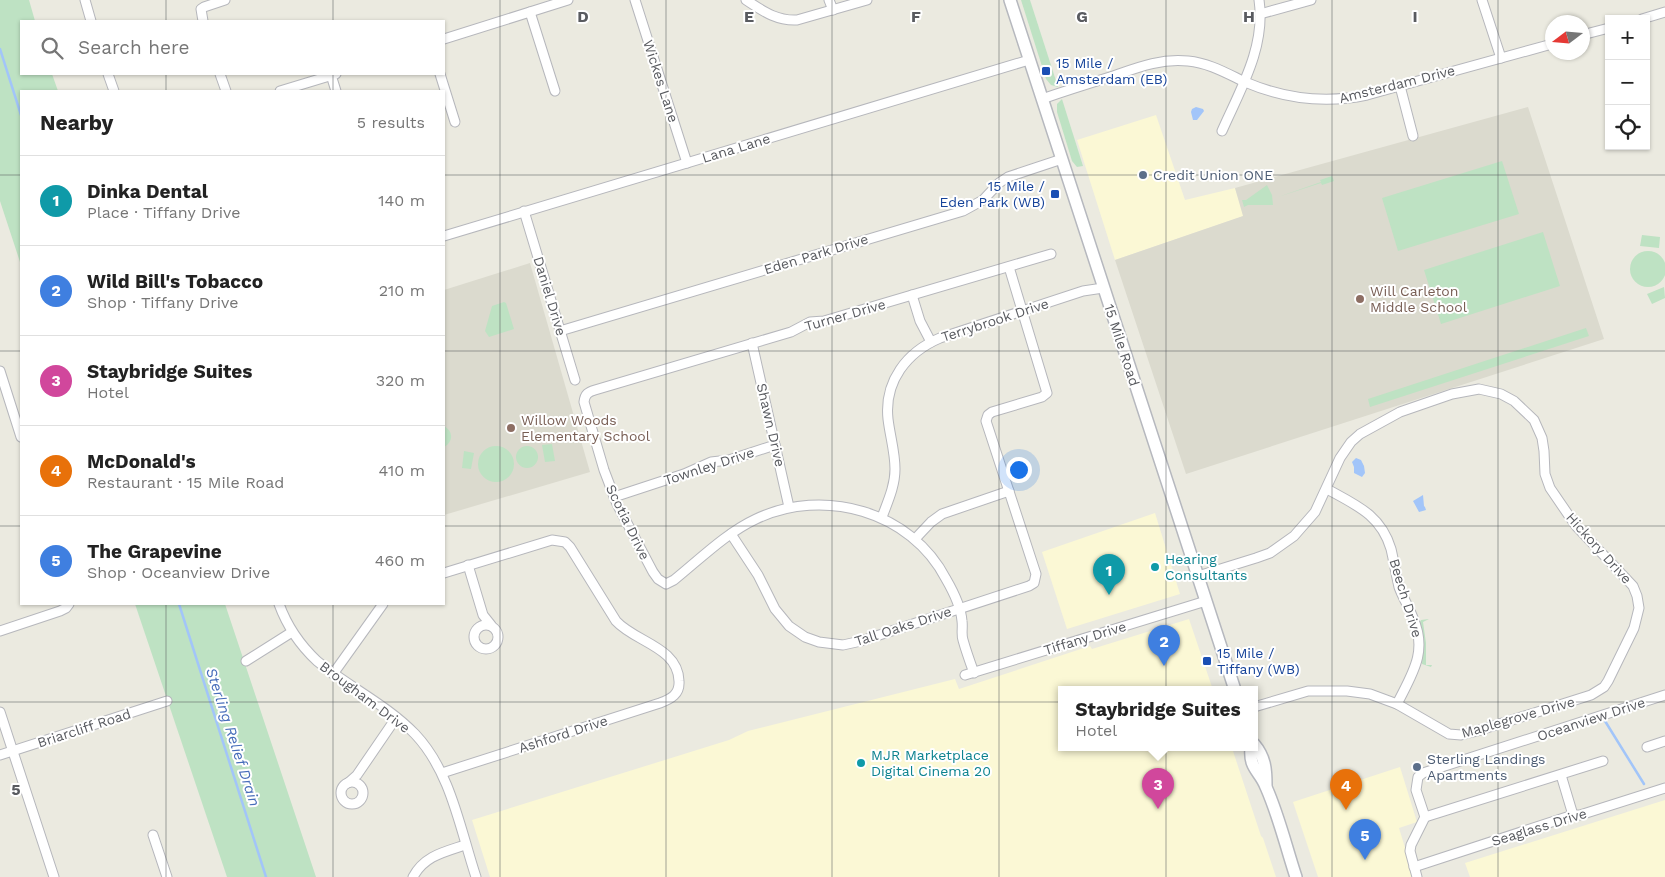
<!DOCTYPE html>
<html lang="en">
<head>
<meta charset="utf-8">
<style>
	body { margin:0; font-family:"Work Sans",sans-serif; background:#f2f2f2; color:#222 }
	.controls { position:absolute; right:15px; top:15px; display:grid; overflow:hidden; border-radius:0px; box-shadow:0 1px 4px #0004 }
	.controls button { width:45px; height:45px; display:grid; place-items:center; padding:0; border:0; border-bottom:1px solid #e0e0e0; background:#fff; color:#222; font:25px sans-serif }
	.compass { position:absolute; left:1545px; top:15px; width:45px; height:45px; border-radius:50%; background:#fff; box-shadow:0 1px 4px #0004; rotate:254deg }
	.you { position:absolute; left:1018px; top:469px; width:18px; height:18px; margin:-12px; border:4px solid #fff; border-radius:50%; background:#1a73e8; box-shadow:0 0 0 8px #1a73e833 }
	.badge { display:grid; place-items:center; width:32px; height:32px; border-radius:50%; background:#dd5c34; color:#fff; font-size:16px; font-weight:700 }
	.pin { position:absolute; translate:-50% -41px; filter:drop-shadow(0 1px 2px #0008) }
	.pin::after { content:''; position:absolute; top:26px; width:18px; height:15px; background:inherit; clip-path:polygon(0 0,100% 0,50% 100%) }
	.popup { position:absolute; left:1058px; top:686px; width:200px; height:65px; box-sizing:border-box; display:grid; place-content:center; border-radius:0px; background:#fff; filter:drop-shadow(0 1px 4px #0005); font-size:16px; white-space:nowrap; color:#767676 }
	.popup b { font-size:19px; color:#222 }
	.popup::after { content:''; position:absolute; left:50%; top:100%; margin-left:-10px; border:10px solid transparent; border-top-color:#fff }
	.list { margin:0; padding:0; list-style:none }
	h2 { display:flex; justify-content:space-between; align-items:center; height:65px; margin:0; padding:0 20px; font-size:21px }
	h2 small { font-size:16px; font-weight:400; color:#767676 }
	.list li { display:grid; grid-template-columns:32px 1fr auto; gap:15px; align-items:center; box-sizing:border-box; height:90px; padding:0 20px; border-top:1px solid #e0e0e0 }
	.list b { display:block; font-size:19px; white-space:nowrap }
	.list p { margin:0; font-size:16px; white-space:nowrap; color:#767676 }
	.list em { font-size:16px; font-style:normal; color:#767676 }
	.icon { flex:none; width:28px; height:28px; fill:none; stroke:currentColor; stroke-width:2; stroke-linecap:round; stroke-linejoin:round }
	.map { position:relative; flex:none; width:1665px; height:877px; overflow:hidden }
	.search { position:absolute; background:#fff; box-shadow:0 1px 4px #0004; left:20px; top:20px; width:425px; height:55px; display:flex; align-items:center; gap:12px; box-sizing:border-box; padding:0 18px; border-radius:0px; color:#767676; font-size:19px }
	.panel { position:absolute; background:#fff; box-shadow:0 1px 4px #0004; left:20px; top:90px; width:425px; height:515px; border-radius:0px }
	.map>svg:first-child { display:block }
	.commercial { fill:#fbf8d5 }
	.education { fill:#dbdace }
	.green { fill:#bee2c3 }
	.water { fill:#a2c5f9 }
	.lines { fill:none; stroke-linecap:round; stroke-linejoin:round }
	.stream { stroke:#a2c5f9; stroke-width:2.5 }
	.street-casing { stroke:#b6b7bc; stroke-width:11 }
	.secondary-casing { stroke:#b6b8be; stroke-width:14 }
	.street { stroke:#fff; stroke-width:9 }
	.secondary { stroke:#fff; stroke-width:11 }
	.grid { fill:none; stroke:#595b60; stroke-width:1; stroke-opacity:0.55 }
	.transit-dot { fill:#1a4fb4; stroke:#fff; stroke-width:2 }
	.service-dot { fill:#5c6f8a; stroke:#fff; stroke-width:2 }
	.education-dot { fill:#8d6e63; stroke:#fff; stroke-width:2 }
	.culture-dot { fill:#0f9aa8; stroke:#fff; stroke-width:2 }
	.labels { text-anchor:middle; stroke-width:4; stroke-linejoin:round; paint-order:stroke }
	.transit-label { font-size:14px; fill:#164399; stroke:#fff; text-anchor:start }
	.street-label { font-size:14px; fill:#595b60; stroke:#fff }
	.service-label { font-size:14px; fill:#4e5e75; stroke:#fff; text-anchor:start }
	.education-label { font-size:14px; fill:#785e54; stroke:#fff; text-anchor:start }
	.culture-label { font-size:14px; fill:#0d838f; stroke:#fff; text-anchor:start }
	.water-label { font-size:15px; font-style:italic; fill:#476dba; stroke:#fff }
	.grid-label { font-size:16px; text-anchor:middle; font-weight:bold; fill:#595b60; stroke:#fff; stroke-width:4; stroke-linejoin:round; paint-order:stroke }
</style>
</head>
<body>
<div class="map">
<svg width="1665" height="877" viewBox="0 0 1665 877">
	<rect width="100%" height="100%" fill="#ebeae0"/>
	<g class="commercial">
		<polygon points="1156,115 1185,200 1235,188 1244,216 1115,260 1077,140"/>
		<polygon points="1155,513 1180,594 1067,629 1042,552"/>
		<polygon points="1189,619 1213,690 1062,690 1062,748 1232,748 1261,836 1263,838 1276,877 490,877 472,820 729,740 748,731 955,679 959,689 1090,646 1092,649"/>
		<polygon points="1400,767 1417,822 1399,828 1414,877 1318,877 1293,802"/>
		<polygon points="1665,800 1665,877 1470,877 1465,863"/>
	</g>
	<g class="education">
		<polygon points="1528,107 1604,339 1186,474 1115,260 1243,216 1235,188"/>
		<polygon points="530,263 590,472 444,515 444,290"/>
	</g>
	<g class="green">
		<polygon points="0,0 29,0 35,21 21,21 21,74 52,74 58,91 21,91 21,265 0,201"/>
		<polygon points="1021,0 1030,0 1058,87 1051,85 1046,79"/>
		<polygon points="1062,99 1083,166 1077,167 1072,161 1057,112 1057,104"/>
		<polygon points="1502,161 1519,214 1398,251 1382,198"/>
		<polygon points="1332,176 1334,181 1322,185 1321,183 1278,197 1321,182 1320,180"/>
		<polygon points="1267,185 1272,195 1273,205 1248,205 1244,207 1242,200 1246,200"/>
		<polygon points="1543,232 1560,286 1441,324 1424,270"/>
		<polygon points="1642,235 1660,237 1659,248 1640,246"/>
		<circle cx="1648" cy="269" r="18"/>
		<polygon points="1664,287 1665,298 1652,304 1647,294"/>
		<polygon points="504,302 506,303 514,329 489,337 485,331 492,306"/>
		<polygon points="1586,328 1589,336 1370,407 1368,399"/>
		<path d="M444,426C454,432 453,442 444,447Z"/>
		<polygon points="552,444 555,461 545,462 542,445"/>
		<circle cx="527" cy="457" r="11"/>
		<circle cx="496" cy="464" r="18"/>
		<polygon points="464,451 474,453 471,469 462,468"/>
		<polygon points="135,604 225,604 316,877 227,877"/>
		<polygon points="1429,619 1423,622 1426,643 1426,665 1432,665 1431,667 1422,664 1423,643 1419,624 1421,620"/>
	</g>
	<g class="water">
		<polygon points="1196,107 1203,109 1204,111 1197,120 1193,120 1191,112 1192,109"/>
		<polygon points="1356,458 1361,460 1364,466 1365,473 1362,477 1354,473 1354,467 1352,462"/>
		<polygon points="1423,495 1424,506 1425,507 1426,510 1419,512 1413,501"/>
	</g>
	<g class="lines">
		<g class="stream">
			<polyline points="0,49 21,115"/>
			<polyline points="179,604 266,877"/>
			<polyline points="1605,721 1644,784"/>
		</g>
		<g class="street-casing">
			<g id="street">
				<polyline points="85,0 91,21"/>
				<polyline points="635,0 687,163"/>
				<path d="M746,0C763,11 776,21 797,20L867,0"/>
				<polyline points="829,0 833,10"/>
				<polyline points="1482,0 1501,58"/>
				<polyline points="530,12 555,91"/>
				<polyline points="1260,14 1311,0"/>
				<polyline points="1642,19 1665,12"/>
				<polyline points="203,21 201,9 204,7 225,0"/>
				<polyline points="1582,35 1609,28"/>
				<polyline points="444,39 568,0"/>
				<polyline points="108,74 114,91"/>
				<polyline points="220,74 226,91"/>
				<polyline points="440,74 455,122"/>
				<polyline points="331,75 336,91"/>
				<polyline points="1400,86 1413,136"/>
				<polyline points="280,91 336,74"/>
				<path d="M1042,99C1065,91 1087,84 1110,77C1136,68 1160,58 1188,61C1209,63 1226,73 1245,82C1285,99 1324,104 1367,95L1552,44"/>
				<path d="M1222,131C1240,90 1266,47 1259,0"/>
				<polyline points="524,211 575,380"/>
				<polyline points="444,236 1029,60"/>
				<polyline points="912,295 920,321 931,342"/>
				<polyline points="560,331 963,211 983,200 999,183 1008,177 1062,159"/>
				<polyline points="752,343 789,507"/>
				<polyline points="0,371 21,437"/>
				<path d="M1327,489C1356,505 1381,515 1391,549C1394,562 1396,574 1399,587C1403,598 1409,607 1413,618C1428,652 1412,674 1397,704"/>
				<polyline points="614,497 684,474 711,462 729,460 775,445"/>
				<path d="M882,517C888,501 895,486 895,469C895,452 890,436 888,419C884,381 907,352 940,338L1083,291L1103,288"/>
				<polyline points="731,534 758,575 775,609 789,626 805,637 819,642 843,645 861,641 1029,586 1034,583 1036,574 986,421 988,415 992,412 1042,397 1047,393 1009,267"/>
				<polyline points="915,539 931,522 942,514 1009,491"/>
				<polyline points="468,565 483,615 491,625"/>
				<polyline points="1198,576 1256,558 1270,553 1294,536 1315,512 1340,458 1351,442 1360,434 1400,412 1452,394 1479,389 1501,394 1514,401 1534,420 1542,438 1544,451 1545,474 1550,488 1576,526 1633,586 1637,596 1639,608 1634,628 1608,681 1604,687 1591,695 1477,731 1461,735 1449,734 1397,704 1370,694 1347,691 1308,691 1254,707"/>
				<path d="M279,604C287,626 300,645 317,661C349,687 387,705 415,734C451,772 460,829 476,877"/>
				<circle cx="486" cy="637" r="12"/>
				<polyline points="0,631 60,611 66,608 69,604"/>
				<polyline points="246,661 292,632"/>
				<path d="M974,673C970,662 966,651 963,640C961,634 963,628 962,621C961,608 953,591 946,579C911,511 823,487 756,519C726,533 700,559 674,580L666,584L658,579L653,572L617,504L604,470L584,402C585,394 588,392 595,390L791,332L810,322L824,321L1051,254"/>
				<polyline points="333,674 383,604"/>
				<polyline points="965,675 1206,601"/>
				<polyline points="0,712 54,877"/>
				<polyline points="1647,747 1665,741"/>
				<polyline points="0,755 167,701"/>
				<path d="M442,773L660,703C671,699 680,694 679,681C678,647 635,642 616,621L570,547L565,542L552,540L444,573"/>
				<polyline points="1561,775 1573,815"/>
				<circle cx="352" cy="793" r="11"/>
				<polyline points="348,783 357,775 396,718"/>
				<polyline points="1425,817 1603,761"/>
				<polyline points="153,835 167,877"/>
				<polyline points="1414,867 1573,815 1580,815 1665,788"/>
				<path d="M413,877C424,856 444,852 465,845"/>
				<polyline points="1417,877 1410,851 1411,845 1425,817 1416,790 1418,777 1423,773 1665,695"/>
			</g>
		</g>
		<g class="secondary-casing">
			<g id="secondary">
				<polyline points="1010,0 1235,690"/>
				<path d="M1254,744C1265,757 1266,769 1266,785"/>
				<path d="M1251,748C1249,769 1260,771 1266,787C1279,816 1286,847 1296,877"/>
			</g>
		</g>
		<use href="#street" class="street"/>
		<use href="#secondary" class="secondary"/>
	</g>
	<path class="grid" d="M166,0V21M333,0V21M500,0V877M666,0V877M832,0V877M999,0V877M1166,0V877M1332,0V877M1498,0V877M166,74V91M333,74V91M0,175H21M444,175H1665M0,351H21M444,351H1665M0,526H21M444,526H1665M166,604V877M333,604V877M0,702H1665"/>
	<g class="transit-dot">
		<rect x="1041" y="66" width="10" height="10" rx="2.5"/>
		<rect x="1050" y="189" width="10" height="10" rx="2.5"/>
		<rect x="1202" y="656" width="10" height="10" rx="2.5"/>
	</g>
	<g class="service-dot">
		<circle cx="1143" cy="175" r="5"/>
		<circle cx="1417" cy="767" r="5"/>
	</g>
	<g class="education-dot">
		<circle cx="1360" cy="299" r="5"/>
		<circle cx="511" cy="428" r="5"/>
	</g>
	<g class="culture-dot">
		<circle cx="1155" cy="567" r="5"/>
		<circle cx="861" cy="763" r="5"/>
	</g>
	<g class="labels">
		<g class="transit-label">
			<text x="1056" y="68">15 Mile /<tspan x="1056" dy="16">Amsterdam (EB)</tspan></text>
			<text x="1045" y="191" text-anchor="end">15 Mile /<tspan x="1045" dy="16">Eden Park (WB)</tspan></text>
			<text x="1217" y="658">15 Mile /<tspan x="1217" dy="16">Tiffany (WB)</tspan></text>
		</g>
		<g class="street-label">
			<text transform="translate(661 81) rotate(72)" y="5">Wickes Lane</text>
			<text transform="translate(1397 84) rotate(-14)" y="5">Amsterdam Drive</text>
			<text transform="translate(736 148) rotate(-17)" y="5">Lana Lane</text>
			<text transform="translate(816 254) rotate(-17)" y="5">Eden Park Drive</text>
			<text transform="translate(550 296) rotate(73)" y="5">Daniel Drive</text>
			<text transform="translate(845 315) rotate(-16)" y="5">Turner Drive</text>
			<text transform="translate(995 320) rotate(-18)" y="5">Terrybrook Drive</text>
			<text transform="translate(1122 345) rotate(72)" y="5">15 Mile Road</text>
			<text transform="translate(771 425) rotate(77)" y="5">Shawn Drive</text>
			<text transform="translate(709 466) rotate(-18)" y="5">Townley Drive</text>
			<text transform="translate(628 522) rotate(64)" y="5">Scotia Drive</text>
			<text transform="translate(1599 548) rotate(48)" y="5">Hickory Drive</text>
			<text transform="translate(1406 598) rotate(73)" y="5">Beech Drive</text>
			<text transform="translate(903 626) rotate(-18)" y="5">Tall Oaks Drive</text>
			<text transform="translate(1085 638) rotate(-17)" y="5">Tiffany Drive</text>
			<text transform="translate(365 697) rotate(37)" y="5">Brougham Drive</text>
			<text transform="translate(1518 717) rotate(-16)" y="5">Maplegrove Drive</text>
			<text transform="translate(1591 719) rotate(-18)" y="5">Oceanview Drive</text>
			<text transform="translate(84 728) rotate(-18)" y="5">Briarcliff Road</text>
			<text transform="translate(563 734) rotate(-18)" y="5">Ashford Drive</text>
			<text transform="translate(1539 827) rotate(-17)" y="5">Seaglass Drive</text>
		</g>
		<g class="service-label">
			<text x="1153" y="180">Credit Union ONE</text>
			<text x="1427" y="764">Sterling Landings<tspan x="1427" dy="16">Apartments</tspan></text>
		</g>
		<g class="education-label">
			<text x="1370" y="296">Will Carleton<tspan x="1370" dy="16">Middle School</tspan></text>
			<text x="521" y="425">Willow Woods<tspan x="521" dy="16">Elementary School</tspan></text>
		</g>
		<g class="culture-label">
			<text x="1165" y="564">Hearing<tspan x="1165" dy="16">Consultants</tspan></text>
			<text x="871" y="760">MJR Marketplace<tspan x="871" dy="16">Digital Cinema 20</tspan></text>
		</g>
		<g class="water-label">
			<text transform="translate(233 737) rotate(72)" y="5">Sterling Relief Drain</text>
		</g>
	</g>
	<g class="grid-label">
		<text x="583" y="22">D</text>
		<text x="749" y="22">E</text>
		<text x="916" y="22">F</text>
		<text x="1082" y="22">G</text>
		<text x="1249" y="22">H</text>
		<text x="1415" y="22">I</text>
		<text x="16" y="795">5</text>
	</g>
</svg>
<div class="controls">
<button>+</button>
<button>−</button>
<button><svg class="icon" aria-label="locate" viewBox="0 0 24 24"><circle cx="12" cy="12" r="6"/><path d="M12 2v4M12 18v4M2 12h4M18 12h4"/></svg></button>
</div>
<svg class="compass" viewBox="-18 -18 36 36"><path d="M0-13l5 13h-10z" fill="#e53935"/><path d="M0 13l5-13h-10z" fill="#767676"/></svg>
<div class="you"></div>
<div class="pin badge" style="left:1109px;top:595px;background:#0f9aa8">1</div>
<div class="pin badge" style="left:1164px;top:666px;background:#3f7fe0">2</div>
<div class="pin badge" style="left:1158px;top:809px;background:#d1479c">3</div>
<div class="popup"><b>Staybridge Suites</b>Hotel</div>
<div class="pin badge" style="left:1346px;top:810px;background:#e8710a">4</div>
<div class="pin badge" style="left:1365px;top:860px;background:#3f7fe0">5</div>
<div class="search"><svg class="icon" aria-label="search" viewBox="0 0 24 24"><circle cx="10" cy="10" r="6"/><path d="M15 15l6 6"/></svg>Search here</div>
<section class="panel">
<h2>Nearby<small>5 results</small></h2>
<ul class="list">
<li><span class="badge" style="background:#0f9aa8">1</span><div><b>Dinka Dental</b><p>Place · Tiffany Drive</p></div><em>140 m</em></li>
<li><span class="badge" style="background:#3f7fe0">2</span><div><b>Wild Bill's Tobacco</b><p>Shop · Tiffany Drive</p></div><em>210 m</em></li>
<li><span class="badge" style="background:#d1479c">3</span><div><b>Staybridge Suites</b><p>Hotel</p></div><em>320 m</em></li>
<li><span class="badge" style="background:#e8710a">4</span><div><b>McDonald's</b><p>Restaurant · 15 Mile Road</p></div><em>410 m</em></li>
<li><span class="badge" style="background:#3f7fe0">5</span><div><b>The Grapevine</b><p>Shop · Oceanview Drive</p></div><em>460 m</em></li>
</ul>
</section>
</div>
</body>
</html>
